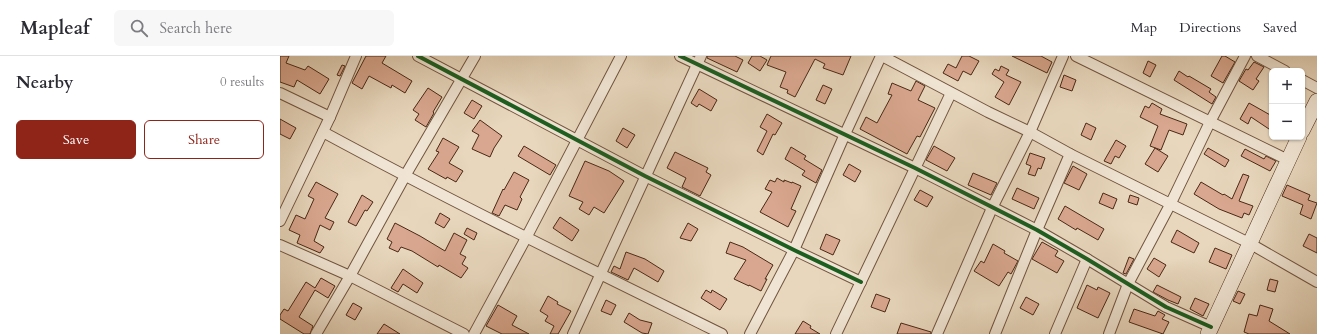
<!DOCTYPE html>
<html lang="en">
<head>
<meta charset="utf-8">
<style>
	body { margin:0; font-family:Cardo,serif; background:#f7f7f7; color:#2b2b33 }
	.controls { position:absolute; right:12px; top:12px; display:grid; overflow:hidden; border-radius:6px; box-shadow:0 1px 3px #0004 }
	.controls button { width:36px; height:36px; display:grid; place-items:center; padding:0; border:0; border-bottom:1px solid #e1e1e2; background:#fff; color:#2b2b33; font:20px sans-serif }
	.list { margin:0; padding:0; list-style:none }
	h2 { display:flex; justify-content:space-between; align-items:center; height:52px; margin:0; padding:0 16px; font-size:17px }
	h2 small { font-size:13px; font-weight:400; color:#7c7c81 }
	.actions { display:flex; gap:8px; padding:12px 16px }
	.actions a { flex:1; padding:9px 0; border:1px solid #8f2418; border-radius:6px; text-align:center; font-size:14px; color:#8f2418 }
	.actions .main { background:#8f2418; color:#fff }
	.icon { flex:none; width:22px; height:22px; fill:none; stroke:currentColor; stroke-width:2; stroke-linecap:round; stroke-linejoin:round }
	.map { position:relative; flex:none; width:1037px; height:278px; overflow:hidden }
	header { display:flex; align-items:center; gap:24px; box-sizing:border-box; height:56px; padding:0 20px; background:#fff; border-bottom:1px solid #e1e1e2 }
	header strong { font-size:19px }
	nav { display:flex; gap:22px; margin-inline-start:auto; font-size:14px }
	.search { width:280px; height:36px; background:#f7f7f7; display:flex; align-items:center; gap:10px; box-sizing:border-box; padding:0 14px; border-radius:6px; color:#7c7c81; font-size:15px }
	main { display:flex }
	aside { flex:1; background:#fff }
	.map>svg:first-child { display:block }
	.building { fill:#d9a78f; stroke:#492815 }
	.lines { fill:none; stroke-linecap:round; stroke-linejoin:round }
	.minor-casing { stroke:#71543f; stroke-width:12 }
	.secondary-casing { stroke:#492815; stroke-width:16 }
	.minor { stroke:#f0e5d4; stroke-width:10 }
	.secondary { stroke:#f0e5d4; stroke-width:15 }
	.cycleway-casing { stroke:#f0e5d4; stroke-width:6 }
	.cycleway { stroke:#1b5e20; stroke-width:4 }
</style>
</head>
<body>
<header>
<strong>Mapleaf</strong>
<div class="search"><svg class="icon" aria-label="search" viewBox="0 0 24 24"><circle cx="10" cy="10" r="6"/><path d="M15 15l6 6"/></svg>Search here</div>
<nav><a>Map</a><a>Directions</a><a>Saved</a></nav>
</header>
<main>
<aside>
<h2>Nearby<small>0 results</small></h2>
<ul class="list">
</ul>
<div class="actions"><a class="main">Save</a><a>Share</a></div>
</aside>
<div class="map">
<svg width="1037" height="278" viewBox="0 0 1037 278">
	<rect width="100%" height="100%" fill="#e8d7bd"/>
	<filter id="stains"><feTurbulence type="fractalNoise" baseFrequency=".005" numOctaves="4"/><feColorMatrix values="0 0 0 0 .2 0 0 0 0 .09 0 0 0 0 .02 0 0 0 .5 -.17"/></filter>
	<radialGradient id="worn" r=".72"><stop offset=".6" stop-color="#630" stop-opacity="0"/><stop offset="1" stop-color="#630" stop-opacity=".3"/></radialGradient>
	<g class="building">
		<polygon points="0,0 9,0 6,7 25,14 28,10 49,23 40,38 17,24 14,31 0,26"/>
		<polygon points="86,0 106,0 102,7 132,25 125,37 112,29 111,32 89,20 82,33 72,27"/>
		<polygon points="427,0 455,0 463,4 457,16 427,2"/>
		<polygon points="472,0 480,0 487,4 480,15 468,7"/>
		<polygon points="491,0 571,0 563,19 543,12 545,8 535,3 515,41 507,37 508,34 500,31 506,16 487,9"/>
		<polygon points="682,0 689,0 699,5 691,19 683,15 678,25 663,17 668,8 676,12"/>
		<polygon points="732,0 761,0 772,6 767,17"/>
		<polygon points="942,0 945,0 955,6 943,27 931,20"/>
		<polygon points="868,5 876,9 870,21 863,17"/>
		<polygon points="974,6 984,11 976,23 979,25 973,34 959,25 966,13 968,14"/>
		<polygon points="62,9 65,10 60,20 57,19"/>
		<polygon points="721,10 729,14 726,19 741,26 729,49 715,41 724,26 712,18 715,13 719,15"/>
		<polygon points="899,15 908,21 909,20 931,33 929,36 936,41 932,48 894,24"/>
		<polygon points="784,19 796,24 792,35 780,31"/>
		<polygon points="636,25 645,30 638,44 655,52 640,81 637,80 627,98 580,73 586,61 597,67 612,39 608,38 612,27 631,35"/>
		<polygon points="543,29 552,33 545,48 536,44"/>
		<polygon points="148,32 162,41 153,56 154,57 146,71 135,64 139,58 133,54"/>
		<polygon points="419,33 437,44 431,55 419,48 417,51 411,47"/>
		<polygon points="192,44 202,50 194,63 184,57"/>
		<polygon points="872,47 882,53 880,58 907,68 903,79 889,74 881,94 870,90 878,70 860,61 865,50 869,52"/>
		<polygon points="969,47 992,60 992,75 971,61 968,68 960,63"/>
		<polygon points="487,58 502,67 495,79 493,78 483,99 477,95 487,75 480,71"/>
		<polygon points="0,63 16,72 10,83 0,78"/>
		<polygon points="200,64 222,80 214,92 210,101 192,93 199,79 192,75"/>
		<polygon points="806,67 816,72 811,84 801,79"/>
		<polygon points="343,72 355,79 347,92 336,85"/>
		<polygon points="163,82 179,91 169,107 183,115 176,126 167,121 166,123 148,113 159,96 156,95"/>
		<polygon points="836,84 846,90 839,102 835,100 831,108 824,105"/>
		<polygon points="244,90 276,109 270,119 238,100"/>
		<polygon points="654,90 675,102 667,115 646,104"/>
		<polygon points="511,91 526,100 524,103 542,114 536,127 522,119 525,115 505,103"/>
		<polygon points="875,92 888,100 878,116 865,108"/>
		<polygon points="928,92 949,104 945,111 924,98"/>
		<polygon points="965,93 984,103 986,100 996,105 990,115 961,100"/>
		<polygon points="395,96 428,112 426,116 431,119 420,140 402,131 406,122 387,112"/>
		<polygon points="750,97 765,102 761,113 758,112 755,120 748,118 751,110 746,108"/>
		<polygon points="305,105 329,115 344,125 324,157 314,151 309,159 299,153 303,146 289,140"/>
		<polygon points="569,108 581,115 575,126 563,119"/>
		<polygon points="793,110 807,118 799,134 784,127"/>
		<polygon points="234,116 249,124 240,141 242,143 237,154 225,149 219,160 212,157 223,133 224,134"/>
		<polygon points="693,117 717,127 711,139 688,129"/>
		<polygon points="963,118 969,120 959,145 973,150 969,159 964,157 962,162 939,153 914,138 921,126 943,139 944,138 952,143"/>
		<polygon points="497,122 504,126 504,124 512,127 512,126 521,130 511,153 516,155 508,171 480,156 492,136 485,133 490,124 495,126"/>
		<polygon points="36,126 58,138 45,162 54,166 50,174 40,169 34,185 44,191 40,197 17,187 20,179 9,174 16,159 25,163 34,143 28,140"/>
		<polygon points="1007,129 1030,139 1028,144 1037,147 1031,163 1020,158 1023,149 1002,140"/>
		<polygon points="737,132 759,142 754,153 732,143"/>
		<polygon points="640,134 653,141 647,151 634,144"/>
		<polygon points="823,137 837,143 833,153 819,147"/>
		<polygon points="82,139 93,146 87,155 85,154 76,170 68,166"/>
		<polygon points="850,139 859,142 857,149 848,146"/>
		<polygon points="785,150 824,173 818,184 797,172 796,174 778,163"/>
		<polygon points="160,157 170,163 164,172 155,167"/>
		<polygon points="280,161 299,174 292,185 273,172"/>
		<polygon points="115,167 140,180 165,195 174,177 187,184 180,198 186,201 182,208 188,212 181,222 159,209 158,211 132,195 121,191 118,196 109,192 112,186 107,183"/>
		<polygon points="408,167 418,173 411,185 400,182"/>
		<polygon points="187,172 197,177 194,184 184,178"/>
		<polygon points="897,174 919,187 914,197 891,186"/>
		<polygon points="546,178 560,184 553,199 540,193"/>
		<polygon points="1029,178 1037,182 1037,197 1023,190"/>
		<polygon points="450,186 463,191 493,209 485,223 487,223 481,235 469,229 469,230 454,223 466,204 446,197"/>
		<polygon points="762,186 778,195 775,200 784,205 777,217 752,203"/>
		<polygon points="713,188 725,195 724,197 738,205 731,218 728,216 719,230 694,215 701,205 704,207"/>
		<polygon points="935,192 952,199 946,213 929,206"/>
		<polygon points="346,196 365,203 384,215 378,226 354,212 348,224 331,216 334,210 340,213"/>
		<polygon points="849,201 854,203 846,218 843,217"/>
		<polygon points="874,202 886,209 879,221 867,213"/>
		<polygon points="123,213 143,227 137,237 123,228 118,236 111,232"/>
		<polygon points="41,222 55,230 48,242 35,234 19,261 33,270 30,278 24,278 0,263 0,259 4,253 8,255 26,226 35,232"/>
		<polygon points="990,223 998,225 995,236 987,234"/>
		<polygon points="807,229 817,234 818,231 830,237 818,262 797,252"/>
		<polygon points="877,229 901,241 898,248 888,244 873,236"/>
		<polygon points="426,234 431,237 432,234 447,243 440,254 421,242"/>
		<polygon points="958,235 965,238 960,248 953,245"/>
		<polygon points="596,238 610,243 605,256 591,251"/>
		<polygon points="268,240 278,246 277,248 291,255 278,278 270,278 274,270 265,265 268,260 260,255"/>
		<polygon points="746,241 759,248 753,259 740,252"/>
		<polygon points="915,242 929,248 923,260 910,253"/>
		<polygon points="326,244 336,249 331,259 321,255"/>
		<polygon points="73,247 82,252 75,264 66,259"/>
		<polygon points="218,249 237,260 232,269 249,278 222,278 206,270"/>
		<polygon points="980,249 993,253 989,265 1010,278 969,278 964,276 969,258 977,260"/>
		<polygon points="854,253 875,260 878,255 885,259 882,263 889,266 883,278 849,266"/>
		<polygon points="349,257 360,264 372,267 368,278 362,277 344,266"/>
		<polygon points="523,265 531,270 530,272 540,278 515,278"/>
		<polygon points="621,267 651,276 651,278 617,278"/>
		<polygon points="104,268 120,278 97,278"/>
	</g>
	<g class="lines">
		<g class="minor-casing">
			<g id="minor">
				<polyline points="138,0 365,120 514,194 581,226"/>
				<polyline points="400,0 635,112 757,174 807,203 886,251 931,271"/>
				<polyline points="602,0 708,56 750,76 790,98 969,187 1037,226"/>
				<polyline points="796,0 1008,104"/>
				<polyline points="977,0 1005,15"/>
				<polyline points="1022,24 1037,32"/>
				<polyline points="0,37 50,61"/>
				<path d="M43,76C174,147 308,212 442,278"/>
				<polyline points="0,165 50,61 76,0"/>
				<polyline points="0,189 70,220 184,278"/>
				<polyline points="36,278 70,220 125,120 195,0"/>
				<polyline points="194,278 246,182 341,0"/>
				<polyline points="293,278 421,0"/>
				<polyline points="470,278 514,194 565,78 601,0"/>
				<polyline points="556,278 671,37"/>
				<polyline points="657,278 712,152 750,76 783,0"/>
				<polyline points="715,278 757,174 790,98"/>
				<polyline points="775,278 807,203"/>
				<polyline points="829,278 848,228 891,147 930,66 965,0"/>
			</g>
		</g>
		<g class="secondary-casing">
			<g id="secondary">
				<polyline points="1022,75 1037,45"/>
				<polyline points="928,278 1019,81"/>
			</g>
		</g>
		<use href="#minor" class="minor"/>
		<use href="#secondary" class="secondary"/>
		<g class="cycleway-casing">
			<g id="cycleway">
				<polyline points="138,0 365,120 514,194 581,226"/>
				<polyline points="400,0 635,112 757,174 807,203 886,251 931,271"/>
			</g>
		</g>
		<use href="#cycleway" class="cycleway"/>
	</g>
	<rect width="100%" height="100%" filter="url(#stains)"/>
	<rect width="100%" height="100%" fill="url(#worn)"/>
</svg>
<div class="controls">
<button>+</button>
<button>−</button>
</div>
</div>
</main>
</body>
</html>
